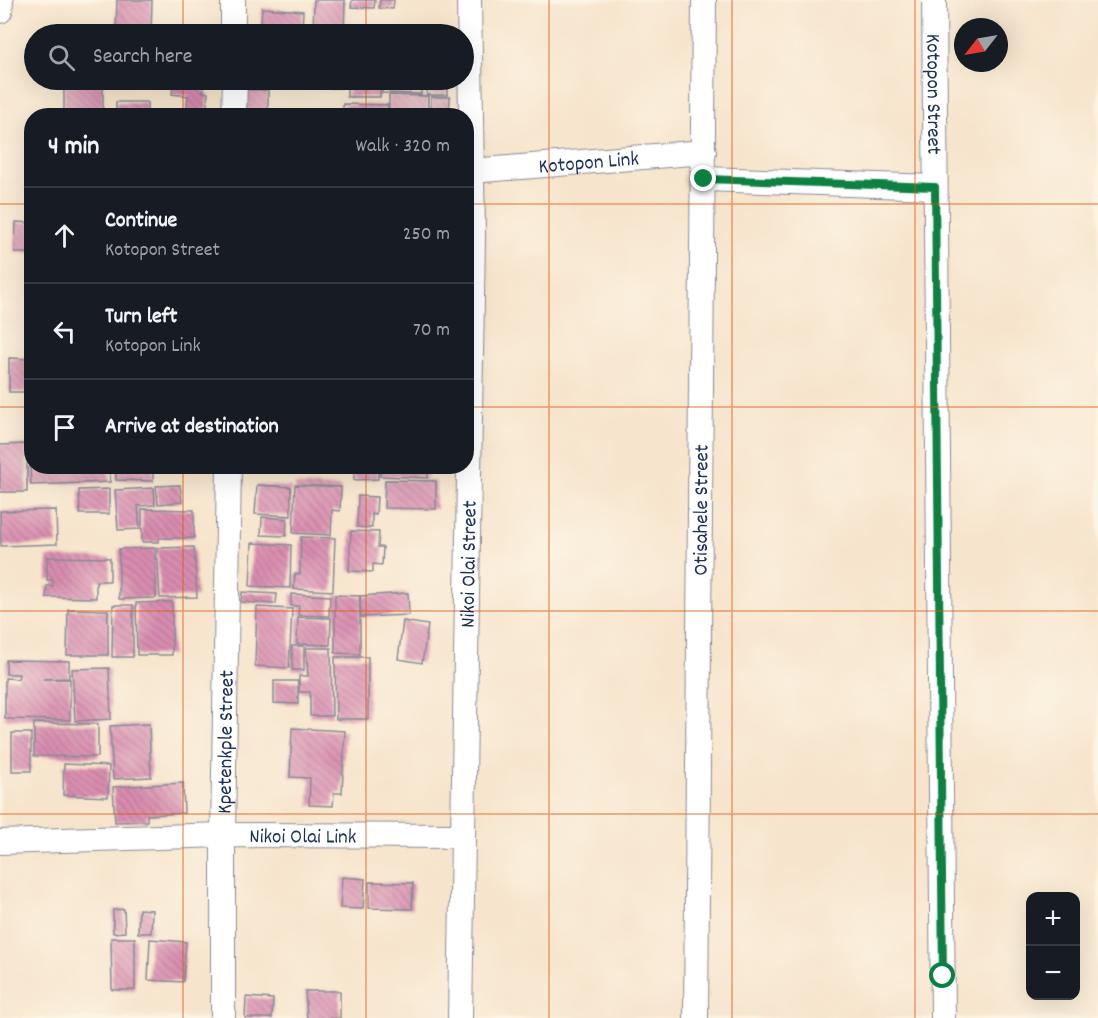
<!DOCTYPE html>
<html lang="en">
<head>
<meta charset="utf-8">
<style>
	body { margin:0; font-family:Dekko,sans-serif; background:#20242c; color:#f1f3f6 }
	.controls { position:absolute; right:18px; bottom:18px; display:grid; overflow:hidden; border-radius:12px; box-shadow:0 6px 24px #0002 }
	.controls button { width:54px; height:54px; display:grid; place-items:center; padding:0; border:0; border-bottom:2px solid #363941; background:#171b24; color:#f1f3f6; font:30px sans-serif }
	.compass { position:absolute; left:954px; top:18px; width:54px; height:54px; border-radius:50%; background:#171b24; box-shadow:0 6px 24px #0002; rotate:239deg }
	.stop { position:absolute; width:18px; height:18px; margin:-14px; border:4px solid #0b8043; border-radius:50%; background:#fff }
	.stop.end { background:#0b8043; border-color:#fff; box-shadow:0 2px 6px #0008 }
	.list { margin:0; padding:0; list-style:none }
	h2 { display:flex; justify-content:space-between; align-items:center; height:78px; margin:0; padding:0 24px; font-size:26px }
	h2 small { font-size:20px; font-weight:400; color:#9ea1a6 }
	.list li { display:grid; grid-template-columns:39px 1fr auto; gap:18px; align-items:center; box-sizing:border-box; height:96px; padding:0 24px; border-top:2px solid #363941 }
	.list b { display:block; font-size:22px; white-space:nowrap }
	.list p { margin:0; font-size:20px; white-space:nowrap; color:#9ea1a6 }
	.list em { font-size:20px; font-style:normal; color:#9ea1a6 }
	.icon { flex:none; width:33px; height:33px; fill:none; stroke:currentColor; stroke-width:2; stroke-linecap:round; stroke-linejoin:round }
	.map { position:relative; flex:none; width:1098px; height:1018px; overflow:hidden }
	.search { position:absolute; background:#171b24; box-shadow:0 6px 24px #0002; left:24px; top:24px; width:450px; height:66px; display:flex; align-items:center; gap:15px; box-sizing:border-box; padding:0 21px; border-radius:33px; color:#9ea1a6; font-size:22px }
	.panel { position:absolute; background:#171b24; box-shadow:0 6px 24px #0002; left:24px; top:108px; width:450px; height:366px; border-radius:24px }
	.map>svg:first-child { display:block }
	.building { fill:url(#building-back-hatch) }
	.lines { fill:none; stroke-linecap:round; stroke-linejoin:round }
	.minor-casing { stroke:#898a95; stroke-width:26 }
	.minor { stroke:#fff; stroke-width:24 }
	.route { stroke:#0b8043; stroke-width:8 }
	.grid { fill:none; stroke:#de5710; stroke-width:1.5; stroke-opacity:0.55 }
	.labels { text-anchor:middle; stroke-width:6; stroke-linejoin:round; paint-order:stroke }
	.street-label { font-size:21px; fill:#1b2f5e; stroke:#fcf5e5 }
</style>
</head>
<body>
<div class="map">
<svg width="1098" height="1018" viewBox="0 0 1098 1018">
	<defs>
		<pattern id="building-back-hatch" width="6" height="6" patternUnits="userSpaceOnUse" patternTransform="scale(1.5)"><rect width="6" height="6" fill="#da8db0"/><path d="M-1 5l2 2M0 0l6 6M5-1l2 2" fill="none" stroke="#b07492"/></pattern>
	</defs>
	<rect width="100%" height="100%" fill="#fcf5e5"/>
	<filter id="ink" filterUnits="userSpaceOnUse"><feTurbulence type="fractalNoise" baseFrequency=".0167" numOctaves="2"/><feDisplacementMap in="SourceGraphic" scale="12" xChannelSelector="R" yChannelSelector="G"/><feConvolveMatrix kernelMatrix="1 2 1 2 8 2 1 2 1" color-interpolation-filters="sRGB"/></filter>
	<filter id="wash" filterUnits="userSpaceOnUse"><feTurbulence type="fractalNoise" baseFrequency=".008" numOctaves="4" result="noise"/><feDisplacementMap in="SourceGraphic" scale="24" xChannelSelector="R" yChannelSelector="G"/><feGaussianBlur stdDeviation="1.35" result="paint"/><feColorMatrix in="noise" values="0 0 0 0 0 0 0 0 0 0 0 0 0 0 0 0 0 1.4 0 .05"/><feComposite in="paint" operator="in"/></filter>
	<g filter="url(#wash)">
		<rect width="100%" height="100%" fill="#f7e4cc"/>
		<g id="blocks">
			<g class="building">
				<polygon points="117,0 152,0 151,34 116,34"/>
				<polygon points="314,0 345,0 344,34 313,34"/>
				<polygon points="352,0 375,0 374,8 351,7"/>
				<polygon points="380,0 394,0 393,9 379,8"/>
				<polygon points="262,8 303,11 302,34 260,33"/>
				<polygon points="174,80 205,80 203,92 208,93 206,116 186,116 188,96 172,94"/>
				<polygon points="251,80 342,80 342,88 251,87"/>
				<polygon points="356,80 380,80 380,97 347,97 347,85 357,85"/>
				<polygon points="382,80 421,80 421,94 382,93"/>
				<rect x="427" y="80" width="20" height="15"/>
				<rect x="64" y="84" width="39" height="32"/>
				<polygon points="246,90 268,90 268,116 247,116"/>
				<polygon points="389,95 428,96 428,116 389,116"/>
				<polygon points="431,97 450,97 449,116 431,116"/>
				<rect x="116" y="102" width="31" height="14"/>
				<polygon points="343,104 388,105 387,116 343,116"/>
				<polygon points="16,222 32,223 32,253 15,253"/>
				<polygon points="9,358 32,359 32,392 9,392"/>
				<polygon points="27,444 27,492 0,492 0,445"/>
				<polygon points="30,466 109,466 110,482 31,485"/>
				<polygon points="116,466 153,466 153,481 116,480"/>
				<polygon points="264,466 320,466 320,468 264,471"/>
				<polygon points="354,466 378,466 378,479 354,480"/>
				<polygon points="380,466 428,466 428,478 380,476"/>
				<polygon points="385,480 436,481 436,509 384,508"/>
				<polygon points="180,485 182,502 158,504 156,486"/>
				<polygon points="257,485 291,487 291,516 255,514"/>
				<polygon points="295,485 341,487 340,511 332,510 331,535 293,533"/>
				<polygon points="154,488 155,505 138,506 140,529 118,530 115,490"/>
				<polygon points="109,489 109,514 80,514 79,490"/>
				<polygon points="358,496 377,497 376,515 372,514 372,528 357,527"/>
				<polygon points="142,509 194,510 194,538 159,538 159,542 142,542"/>
				<polygon points="56,510 57,544 1,546 0,511"/>
				<polygon points="262,517 287,519 286,536 261,535"/>
				<polygon points="351,531 379,532 378,547 383,547 382,565 373,564 373,572 349,571"/>
				<polygon points="301,537 335,538 333,591 294,589 295,574 300,574"/>
				<polygon points="252,543 291,545 290,588 250,586"/>
				<polygon points="194,547 197,597 160,598 157,548"/>
				<polygon points="155,548 156,598 119,599 119,549"/>
				<polygon points="47,557 110,558 110,581 96,581 96,598 46,597 47,586 53,586 53,580 47,580"/>
				<polygon points="242,592 277,594 276,604 241,602"/>
				<polygon points="408,593 409,615 361,617 360,596"/>
				<polygon points="291,594 330,596 329,616 298,615 299,606 291,606"/>
				<polygon points="335,595 360,596 360,654 335,653"/>
				<polygon points="172,602 172,655 137,655 136,603"/>
				<polygon points="113,605 133,605 133,657 112,657"/>
				<polygon points="257,607 292,609 289,668 255,666"/>
				<polygon points="68,609 108,610 108,655 67,655"/>
				<polygon points="298,617 331,618 330,645 297,644"/>
				<polygon points="403,621 428,625 422,663 398,659"/>
				<rect x="292" y="646" width="12" height="24"/>
				<polygon points="306,648 331,648 332,716 310,716 310,692 299,692 299,676 308,676"/>
				<polygon points="335,657 368,657 368,719 336,719"/>
				<polygon points="6,660 69,661 69,678 43,679 70,679 70,720 5,719 5,678 18,679 19,674 6,674"/>
				<polygon points="109,668 111,719 75,721 72,669"/>
				<polygon points="274,681 298,681 298,704 274,703"/>
				<polygon points="34,723 98,724 98,757 34,756"/>
				<polygon points="149,724 151,777 113,779 110,726"/>
				<polygon points="292,728 345,731 342,793 334,793 333,806 309,805 310,778 290,777"/>
				<rect x="12" y="733" width="19" height="38"/>
				<polygon points="64,764 109,766 108,797 63,795"/>
				<polygon points="183,783 184,813 147,815 147,821 115,822 113,787"/>
				<polygon points="342,877 365,879 363,909 340,908"/>
				<polygon points="369,882 413,883 412,909 369,908"/>
				<polygon points="124,909 125,932 113,933 113,910"/>
				<polygon points="139,909 152,910 151,933 138,933"/>
				<polygon points="111,938 135,938 135,990 112,990"/>
				<polygon points="150,939 186,942 183,982 148,980"/>
				<polygon points="305,991 340,991 340,1018 307,1018"/>
				<polygon points="246,997 273,999 272,1018 245,1018"/>
			</g>
		</g>
	</g>
	<g filter="url(#ink)">
		<use href="#blocks" fill-opacity="0" stroke="#898a95" stroke-width="1.5"/>
		<g class="lines">
			<g class="minor-casing">
				<g id="minor">
					<polyline points="233,0 233,34"/>
					<path id="s1" d="M934,0L943,1018"/>
					<polyline points="0,11 1,0"/>
					<polyline points="234,116 235,80"/>
					<path id="s2" d="M472,171L704,152"/>
					<polyline points="704,179 935,187"/>
					<path id="s3" d="M0,842L223,835L463,836"/>
					<path id="s4" d="M223,1018V835L229,466"/>
					<path id="s5" d="M460,1018L473,236L469,0"/>
					<path id="s6" d="M696,1018L704,0"/>
				</g>
			</g>
			<use href="#minor" class="minor"/>
		</g>
	</g>
	<g class="lines" filter="url(#ink)">
		<polyline class="route" points="704,179 935,187 943,976"/>
	</g>
	<path class="grid" d="M183,0V34M366,0V34M549,0V1018M732,0V1018M915,0V1018M183,80V116M366,80V116M0,204H32M466,204H1098M0,407H32M466,407H1098M183,466V1018M366,466V1018M0,611H1098M0,814H1098"/>
	<g class="labels">
		<g class="street-label">
			<text dy="7" stroke="none"><textPath href="#s1" startOffset="94">Kotopon Street</textPath></text>
			<text dy="7" stroke="none"><textPath href="#s2" startOffset="117">Kotopon Link</textPath></text>
			<text dy="7" stroke="none"><textPath href="#s6" startOffset="508">Otisahele Street</textPath></text>
			<text dy="7" stroke="none"><textPath href="#s5" startOffset="454">Nikoi Olai Street</textPath></text>
			<text dy="7" stroke="none"><textPath href="#s4" startOffset="276">Kpetenkple Street</textPath></text>
			<text dy="7" stroke="none"><textPath href="#s3" startOffset="303">Nikoi Olai Link</textPath></text>
		</g>
	</g>
</svg>
<div class="controls">
<button>+</button>
<button>−</button>
</div>
<svg class="compass" viewBox="-18 -18 36 36"><path d="M0-13l5 13h-10z" fill="#e53935"/><path d="M0 13l5-13h-10z" fill="#9ea1a6"/></svg>
<div class="stop" style="left:943px;top:976px"></div>
<div class="stop end" style="left:704px;top:179px"></div>
<div class="search"><svg class="icon" aria-label="search" viewBox="0 0 24 24"><circle cx="10" cy="10" r="6"/><path d="M15 15l6 6"/></svg>Search here</div>
<section class="panel">
<h2>4 min<small>Walk · 320 m</small></h2>
<ul class="list">
<li><svg class="icon" aria-label="ahead" viewBox="0 0 24 24"><path d="M12 20V5M6 11l6-6 6 6"/></svg><div><b>Continue</b><p>Kotopon Street</p></div><em>250 m</em></li>
<li><svg class="icon" aria-label="left" viewBox="0 0 24 24"><path d="M17 20v-9H6M10 6l-5 5 5 5"/></svg><div><b>Turn left</b><p>Kotopon Link</p></div><em>70 m</em></li>
<li><svg class="icon" aria-label="arrive" viewBox="0 0 24 24"><path d="M6 21V4h12l-3 4 3 4H6"/></svg><div><b>Arrive at destination</b></div></li>
</ul>
</section>
</div>
</body>
</html>
